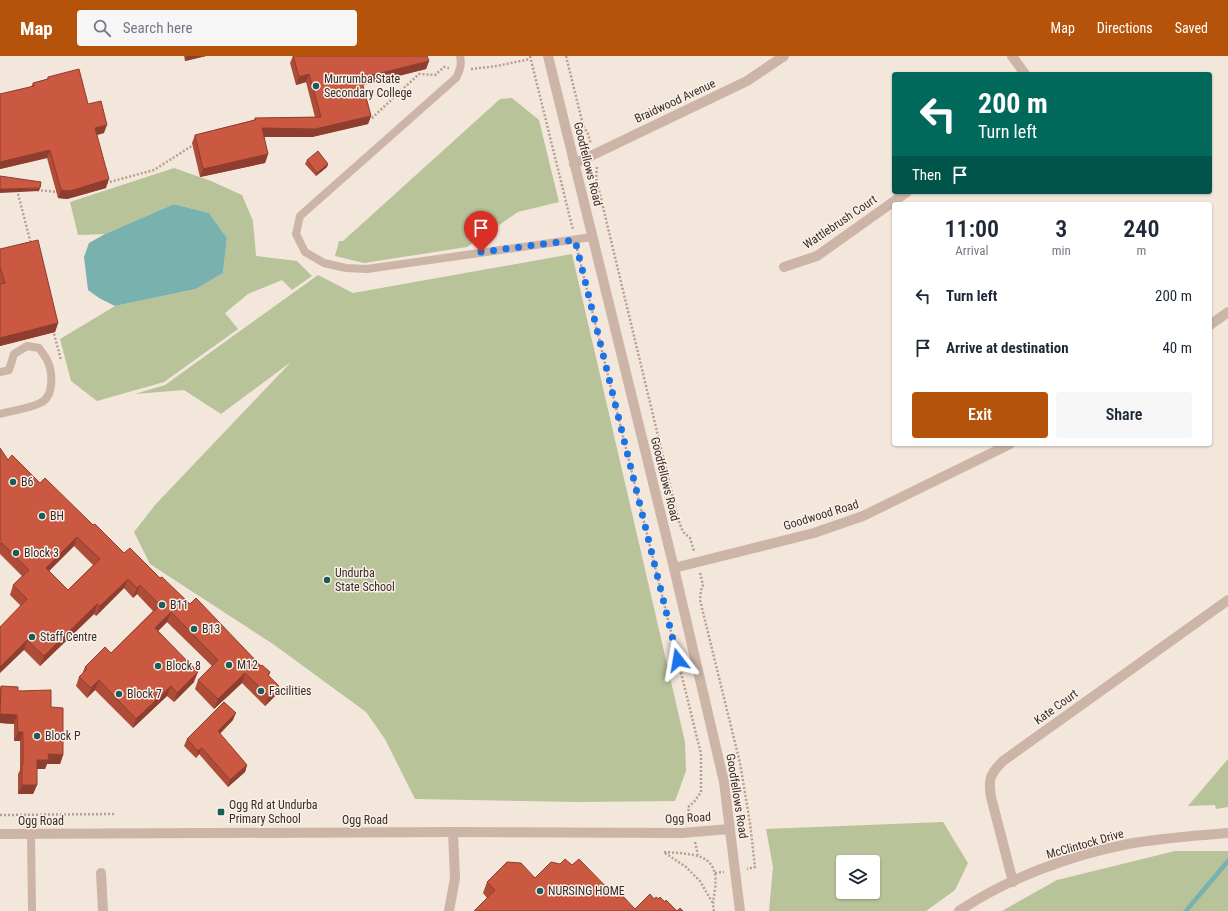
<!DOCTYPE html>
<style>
:root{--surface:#fff;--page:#f6f6f7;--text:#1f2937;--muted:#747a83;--accent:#b45309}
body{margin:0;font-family:"Roboto Condensed",sans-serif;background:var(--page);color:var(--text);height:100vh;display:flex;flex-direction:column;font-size:15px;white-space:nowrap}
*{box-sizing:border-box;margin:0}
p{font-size:13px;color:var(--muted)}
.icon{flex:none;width:22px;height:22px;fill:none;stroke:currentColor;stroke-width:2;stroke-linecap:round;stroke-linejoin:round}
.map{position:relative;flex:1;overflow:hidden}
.panel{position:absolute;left:892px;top:146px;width:320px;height:244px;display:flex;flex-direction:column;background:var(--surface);border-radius:4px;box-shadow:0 1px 3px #0004}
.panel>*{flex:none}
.guide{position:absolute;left:892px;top:16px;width:320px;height:122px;border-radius:4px;box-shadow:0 1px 3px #0004;background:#00695c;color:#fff;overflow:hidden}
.buttons{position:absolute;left:836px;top:799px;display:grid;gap:8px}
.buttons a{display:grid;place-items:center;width:44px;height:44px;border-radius:4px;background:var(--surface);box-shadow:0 1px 3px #0004;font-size:20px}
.pin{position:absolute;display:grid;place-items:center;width:34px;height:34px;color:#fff;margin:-41px -17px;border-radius:50% 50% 50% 0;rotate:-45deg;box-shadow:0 0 4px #0007}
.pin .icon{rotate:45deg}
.me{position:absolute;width:44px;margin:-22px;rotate:346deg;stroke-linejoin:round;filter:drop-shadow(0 0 3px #0008)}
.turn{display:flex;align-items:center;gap:14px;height:84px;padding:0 20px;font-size:18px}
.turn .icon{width:52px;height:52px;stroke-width:2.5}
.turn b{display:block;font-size:28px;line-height:34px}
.then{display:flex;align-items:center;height:38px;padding:0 20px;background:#0003;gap:8px;font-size:15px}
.eta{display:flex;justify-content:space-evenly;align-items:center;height:68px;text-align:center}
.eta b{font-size:24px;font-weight:600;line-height:28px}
.primary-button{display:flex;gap:8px;margin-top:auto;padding:8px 20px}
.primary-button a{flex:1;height:46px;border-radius:4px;background:var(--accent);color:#fff;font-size:16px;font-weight:600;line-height:46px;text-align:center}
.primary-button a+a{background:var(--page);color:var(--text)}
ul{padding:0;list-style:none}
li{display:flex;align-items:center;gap:12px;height:52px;padding:0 20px}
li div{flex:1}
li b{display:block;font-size:15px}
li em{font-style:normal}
header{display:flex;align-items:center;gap:24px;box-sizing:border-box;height:56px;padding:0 20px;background:var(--accent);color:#fff}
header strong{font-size:19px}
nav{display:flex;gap:22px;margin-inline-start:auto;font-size:14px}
.search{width:280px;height:36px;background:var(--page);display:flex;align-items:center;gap:10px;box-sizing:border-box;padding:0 14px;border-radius:4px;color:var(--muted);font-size:15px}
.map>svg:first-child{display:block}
</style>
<header>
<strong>Map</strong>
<div class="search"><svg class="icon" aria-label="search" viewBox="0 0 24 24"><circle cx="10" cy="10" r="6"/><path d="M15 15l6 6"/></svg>Search here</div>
<nav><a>Map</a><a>Directions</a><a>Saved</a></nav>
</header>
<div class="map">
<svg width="1228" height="855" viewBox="0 0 1228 855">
<rect width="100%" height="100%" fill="#f3e6db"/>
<path fill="#b8c39a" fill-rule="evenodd" d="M512 42 539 64 559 146 518 156 467 191 364 207 335 200 339 185H343L500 43Z
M174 112 211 125 242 139 253 165 256 200 297 205 312 220 292 234 282 224 248 238 225 257 238 273 164 326 97 345 71 325 60 283 115 250 196 233 223 217 227 182 209 157 174 148 105 178 78 179 70 146Z
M572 198 685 686 686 715 675 745 579 746 415 743 385 683 366 656 273 588 150 508 134 476 155 449 291 306 221 358 184 334 135 338 165 329 318 219 353 237Z
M1228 703V751L1216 753 1215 749 1188 750Z
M943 766 968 807 955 834 926 855H769L773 811 766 773ZM843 806H873V836H843Z
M1175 795H1228V855H1002L1057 824Z"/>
<path fill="#79b1af" d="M174 148 209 157 227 182 223 217 196 233 115 250 99 242 88 234 84 201 89 187 105 178Z"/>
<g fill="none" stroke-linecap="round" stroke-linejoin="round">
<path stroke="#79b1af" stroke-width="4.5" d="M1186 855 1228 805"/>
<path stroke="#b89e91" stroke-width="2.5" stroke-dasharray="2 2" stroke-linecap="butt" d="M530 0 573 174
M566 0 583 69 588 78 591 88
M471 13 497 10 530 3
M368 63 372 62 419 18 435 19 444 11 449 12
M597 111 596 122 678 463 683 476 690 482 694 495
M106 127 154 114 190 91 196 90
M17 134 31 188
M37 134 58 136
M577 193 701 698V736L694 746 688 751 691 766
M53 274 61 304
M700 517 703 529 701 534 700 544 740 707 750 767 755 811 747 813
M0 759 115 758
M695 786 698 799
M664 796C691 798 720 796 715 833 714 843 712 845 714 855
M665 797 686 811 700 825 712 846
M715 817 724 816"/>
<path stroke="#ccb5a6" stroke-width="8" d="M460 0C462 9 460 14 456 22L300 160 296 178 305 196 324 207 346 212 367 213 592 181
M0 316 9 314 14 298 27 290 39 292C41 295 44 299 46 302 53 314 55 341 40 347 28 353 13 354 0 358
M31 778 32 855"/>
<path stroke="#ccb5a6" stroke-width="10" d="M1012 0 1025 18
M574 108 747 25 784 0
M784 211 817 200 907 136
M1210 269 1228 256
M674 512 814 477 863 460 1010 388
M101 817 103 855
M1013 826 991 741C988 723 990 718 1003 705L1228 544
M449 855 455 822 453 776"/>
<path stroke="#ccb5a6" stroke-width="10" d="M548 0 674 512 724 726 740 855
M0 778 453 776 682 777 729 773
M959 855C1008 822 1071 799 1128 788 1161 782 1195 780 1228 777"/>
</g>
<path fill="#af4c38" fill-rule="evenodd" d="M184 0H206L185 5Z
M293 0H427L429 5 426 13 363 29 371 60 368 68 312 81H264L268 98 265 107 200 121 192 87 195 79 254 64 255 62 315 61 306 26 296 29 290 7Z
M48 21 88 48 104 77 97 79 106 132 67 143 58 142 47 102 0 113V38L31 31 33 27 47 23Z
M307 104 328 108 327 111 316 120 305 108Z
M0 193 58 267 55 276 0 290Z
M0 392 8 404 40 427 93 469 124 497 160 522 261 610 270 616 269 620 279 630 276 639 265 650 242 627 214 653 195 633 198 624 212 610 167 566 158 575 194 626 174 646 167 640 133 672 95 634 87 642 76 630 79 621 82 618 85 611 111 597 153 555 137 538 133 542 124 532 96 560 94 558 40 610 24 594 20 549 10 539 13 529 22 520 0 498ZM74 490 93 509 68 534 49 515Z
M1 630 18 635 51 651 63 699 60 708H47L45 713H37V729L33 738H18V718L20 714V685H14V668L0 667V632Z
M233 664 220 678 247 709 245 716 228 731 199 698 196 702 184 690 187 683Z
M572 809 617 842 635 853 654 843H659L665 846 677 855H474L487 842 483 837 487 826 535 822Z"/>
<path fill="#8e3e2e" d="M187 0H206L185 5Z
M429 5 426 13 358 30 361 22Z
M309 18 306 26 296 29 299 21Z
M371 60 368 68 312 81H259L262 72Z
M107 69 104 77 92 80 95 72Z
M50 94 47 102 0 113V106Z
M268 98 265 107 200 121 203 113Z
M328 108 327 111 316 120 317 117Z
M109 123 106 132 67 143 58 142 61 134Z
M40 132 39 135 0 137V133Z
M58 267 55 276 0 290V282Z
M77 481 74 490 42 522 46 512Z
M128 523 124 532 96 560 100 550Z
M140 529 137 538 133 542 137 532Z
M97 548 94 558 40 610 44 600Z
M171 556 167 566 151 582 155 572Z
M27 584 24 594 0 617V611Z
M198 616 194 626 174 646 177 637Z
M245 617 242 627 214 653 218 643Z
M99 624 95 634 87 642 91 632Z
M171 630 167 640 133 672 136 663Z
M279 630 276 639 265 650 269 640Z
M236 657 233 664 215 682 218 675Z
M0 658 17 659 14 668 0 667Z
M18 676H23L20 685H14Z
M202 692 199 698 196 702 198 695Z
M48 698 63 699 60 708H47L45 713H33L37 704Z
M247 709 245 716 228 731 230 724Z
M22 729H37L33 738H18Z"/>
<path fill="#cb5841" stroke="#8e3e2e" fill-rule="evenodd" d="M293 0H427L429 5 361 22 371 60 315 73 262 72 268 98 203 113 195 79 255 64V62L321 61 309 18 299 21Z
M79 13 88 48 101 45 107 69 95 72 109 123 70 135 61 134 50 94 0 106V38L34 30 33 27 48 23V21Z
M318 95 328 108 317 117 307 104Z
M0 120 41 126 40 132 0 133Z
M38 184 58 267 0 282V228L5 227 0 211V193Z
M0 392 8 404 12 399 40 427 45 422 93 469 95 468 124 497 130 492 160 522 162 521 190 548 196 542 261 610 262 609 270 616 268 619 279 630 269 640 245 617 218 643 198 624 218 604 171 556 155 572 198 616 177 637 171 630 136 663 99 624 91 632 79 621 87 613 85 611 105 591 111 597 160 549 140 529 137 532 128 523 100 550 97 548 44 600 27 584 0 611V571L27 543 13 529 29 514 2 487 0 489ZM77 481 100 503 68 534 46 512Z
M1 630 18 631V635L51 634V651L63 652V699L48 698 49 704H37V729H22V709H23V676H18L17 659 0 658Z
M224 646 236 657 218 675 247 709 230 724 202 692 198 695 187 683Z
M565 803 572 809 579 803 617 842 621 838 635 853 650 838 654 843 656 841 659 843 660 841 665 846 666 844 677 855 680 852 683 855H474L495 834 487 826 507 806 521 807 535 822 551 806 560 808Z"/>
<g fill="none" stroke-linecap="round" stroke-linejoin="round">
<path stroke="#1a73e8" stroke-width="7" stroke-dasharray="0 12.6" d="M481 196 575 184 678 604"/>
</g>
<g fill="#1b5b5a" stroke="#faf0e8" stroke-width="1.5">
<circle cx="316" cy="30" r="4"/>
<circle cx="13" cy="426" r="4"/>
<circle cx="42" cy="460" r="4"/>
<circle cx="16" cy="497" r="4"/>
<circle cx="327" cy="524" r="4"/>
<circle cx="162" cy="549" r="4"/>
<circle cx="194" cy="573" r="4"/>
<circle cx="32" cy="581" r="4"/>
<circle cx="229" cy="609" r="4"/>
<circle cx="158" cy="610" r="4"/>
<circle cx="261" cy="635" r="4"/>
<circle cx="119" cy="638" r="4"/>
<circle cx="37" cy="680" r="4"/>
<rect x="217" y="752" width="8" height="8" rx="2"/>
<circle cx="540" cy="835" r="4"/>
</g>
<g text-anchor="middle" stroke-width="3" stroke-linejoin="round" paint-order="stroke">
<g font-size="12" fill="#382b28" stroke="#faf0e8" text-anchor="start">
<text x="324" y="27">Murrumba State<tspan x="324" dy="14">Secondary College</tspan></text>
<text x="21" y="430">B6</text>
<text x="50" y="464">BH</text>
<text x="24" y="501">Block 3</text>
<text x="335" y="521">Undurba<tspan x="335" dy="14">State School</tspan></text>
<text x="170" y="553">B11</text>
<text x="202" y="577">B13</text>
<text x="40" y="585">Staff Centre</text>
<text x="237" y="613">M12</text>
<text x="166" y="614">Block 8</text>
<text x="269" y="639">Facilities</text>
<text x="127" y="642">Block 7</text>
<text x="45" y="684">Block P</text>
<text x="229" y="753">Ogg Rd at Undurba<tspan x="229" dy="14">Primary School</tspan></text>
<text x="548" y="839">NURSING HOME</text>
</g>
<g font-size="12" fill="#382b28" stroke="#faf0e8">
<text transform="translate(675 45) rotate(-25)" y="4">Braidwood Avenue</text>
<text transform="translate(588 108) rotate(76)" y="4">Goodfellows Road</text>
<text transform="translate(840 166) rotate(-34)" y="4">Wattlebrush Court</text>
<text transform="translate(665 423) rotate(76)" y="4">Goodfellows Road</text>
<text transform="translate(821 459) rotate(-17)" y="4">Goodwood Road</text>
<text transform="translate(1056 651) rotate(-36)" y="4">Kate Court</text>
<text transform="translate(737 740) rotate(81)" y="4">Goodfellows Road</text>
<text transform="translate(688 762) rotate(-3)" y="4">Ogg Road</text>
<text x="365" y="768">Ogg Road</text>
<text x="41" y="769">Ogg Road</text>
<text transform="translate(1085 788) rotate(-16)" y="4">McClintock Drive</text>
</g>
</g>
</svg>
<div class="buttons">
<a><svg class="icon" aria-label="layers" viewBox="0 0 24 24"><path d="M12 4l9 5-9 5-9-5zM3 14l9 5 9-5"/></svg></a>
</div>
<div class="pin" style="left:481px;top:196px;background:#d93025"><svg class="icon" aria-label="arrive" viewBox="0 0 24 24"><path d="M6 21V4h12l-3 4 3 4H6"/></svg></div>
<svg class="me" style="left:678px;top:604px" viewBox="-20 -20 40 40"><path d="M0-17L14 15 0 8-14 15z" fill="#1a73e8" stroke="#fff" stroke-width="4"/></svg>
<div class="guide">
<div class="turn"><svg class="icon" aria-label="left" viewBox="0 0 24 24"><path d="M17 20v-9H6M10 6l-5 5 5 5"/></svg><div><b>200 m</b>Turn left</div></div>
<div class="then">Then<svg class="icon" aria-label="arrive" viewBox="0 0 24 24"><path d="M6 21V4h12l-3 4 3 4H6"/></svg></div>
</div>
<section class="panel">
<div class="eta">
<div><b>11:00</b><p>Arrival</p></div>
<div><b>3</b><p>min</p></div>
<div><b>240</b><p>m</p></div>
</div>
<ul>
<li><svg class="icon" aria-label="left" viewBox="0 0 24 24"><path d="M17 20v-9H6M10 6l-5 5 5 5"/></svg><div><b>Turn left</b></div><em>200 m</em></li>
<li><svg class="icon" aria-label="arrive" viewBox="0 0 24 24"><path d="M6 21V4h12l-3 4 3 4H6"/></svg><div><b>Arrive at destination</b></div><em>40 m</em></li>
</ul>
<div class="primary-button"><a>Exit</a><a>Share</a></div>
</section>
</div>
